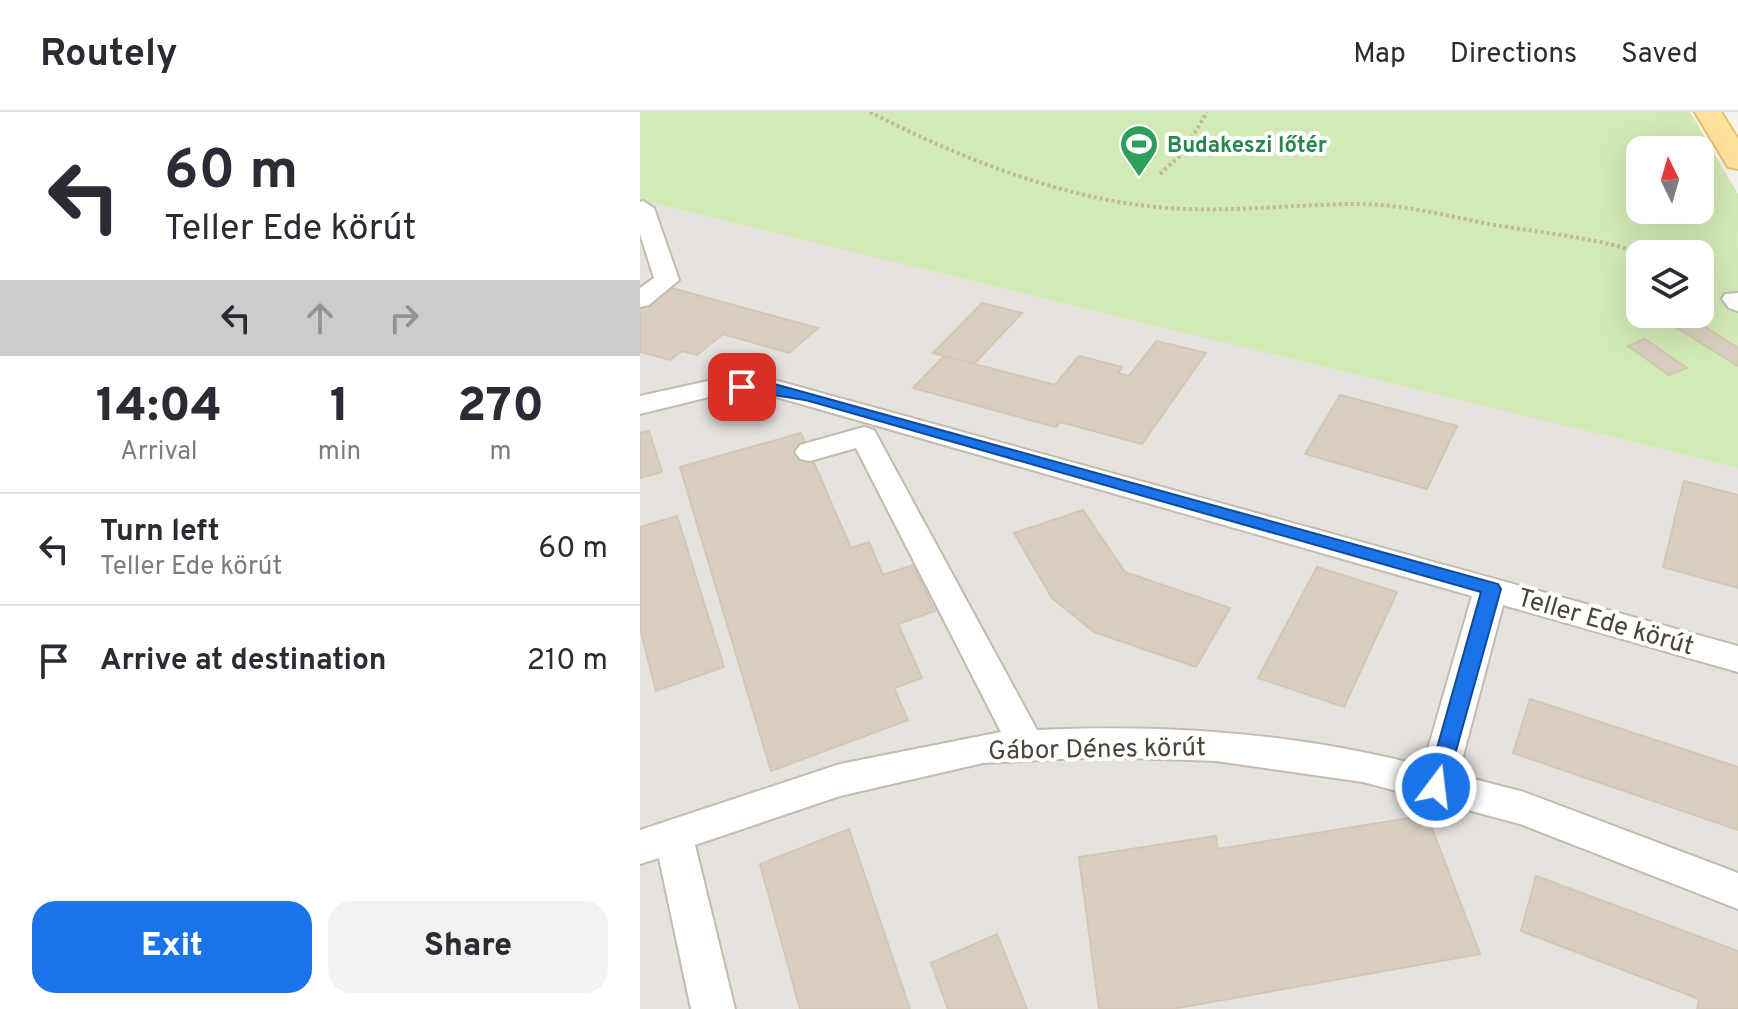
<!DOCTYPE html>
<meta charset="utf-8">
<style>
:root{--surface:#fff;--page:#f2f2f3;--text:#2b2b33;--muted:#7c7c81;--line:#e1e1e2;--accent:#1a73e8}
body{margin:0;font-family:Overpass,sans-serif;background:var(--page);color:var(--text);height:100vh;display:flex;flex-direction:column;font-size:30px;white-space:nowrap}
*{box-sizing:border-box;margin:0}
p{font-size:26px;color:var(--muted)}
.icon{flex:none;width:44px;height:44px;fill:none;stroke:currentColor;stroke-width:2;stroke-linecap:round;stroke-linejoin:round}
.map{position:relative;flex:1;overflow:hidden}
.sheet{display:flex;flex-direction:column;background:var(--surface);width:640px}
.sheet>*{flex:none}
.top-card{background:#fff;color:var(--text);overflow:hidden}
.needle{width:52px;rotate:355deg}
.fabs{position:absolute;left:986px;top:24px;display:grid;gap:16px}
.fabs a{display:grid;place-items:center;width:88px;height:88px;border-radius:16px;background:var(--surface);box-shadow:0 8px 32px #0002;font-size:40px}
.pin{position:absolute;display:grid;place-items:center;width:68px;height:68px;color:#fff;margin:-34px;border-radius:16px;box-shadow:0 4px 12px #0006}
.me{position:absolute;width:88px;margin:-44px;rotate:15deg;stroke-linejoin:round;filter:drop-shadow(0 0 6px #0008)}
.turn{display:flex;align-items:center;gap:28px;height:168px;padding:0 32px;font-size:36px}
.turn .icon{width:104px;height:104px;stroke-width:2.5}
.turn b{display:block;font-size:56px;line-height:68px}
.lanes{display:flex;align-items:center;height:76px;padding:0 32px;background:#0003;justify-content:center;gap:40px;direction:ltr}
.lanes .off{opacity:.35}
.eta{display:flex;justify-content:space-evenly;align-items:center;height:136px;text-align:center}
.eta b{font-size:48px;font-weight:800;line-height:56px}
.action{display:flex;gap:16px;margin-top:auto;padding:16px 32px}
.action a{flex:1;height:92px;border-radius:24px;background:var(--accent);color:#fff;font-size:32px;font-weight:800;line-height:92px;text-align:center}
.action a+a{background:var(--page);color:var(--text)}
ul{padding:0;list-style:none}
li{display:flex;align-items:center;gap:24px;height:112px;padding:0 32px;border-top:2px solid var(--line)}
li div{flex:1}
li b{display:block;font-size:30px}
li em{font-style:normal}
header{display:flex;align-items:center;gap:48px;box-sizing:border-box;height:112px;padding:0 40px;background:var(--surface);border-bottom:2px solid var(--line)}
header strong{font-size:38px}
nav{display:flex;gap:44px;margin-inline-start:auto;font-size:28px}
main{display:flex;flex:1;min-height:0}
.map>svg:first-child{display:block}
</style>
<header>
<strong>Routely</strong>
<nav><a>Map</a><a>Directions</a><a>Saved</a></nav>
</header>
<main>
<section class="sheet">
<div class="top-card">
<div class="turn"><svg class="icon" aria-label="left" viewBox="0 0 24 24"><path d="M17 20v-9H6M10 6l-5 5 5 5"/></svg><div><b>60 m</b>Teller Ede körút</div></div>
<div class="lanes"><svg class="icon" aria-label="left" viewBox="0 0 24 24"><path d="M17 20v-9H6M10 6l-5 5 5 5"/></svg><svg class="icon off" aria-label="ahead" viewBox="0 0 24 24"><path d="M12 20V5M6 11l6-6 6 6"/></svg><svg class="icon off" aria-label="right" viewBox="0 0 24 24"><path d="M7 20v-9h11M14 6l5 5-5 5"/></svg></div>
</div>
<div class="eta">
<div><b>14:04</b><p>Arrival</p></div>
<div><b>1</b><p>min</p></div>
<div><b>270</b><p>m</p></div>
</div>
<ul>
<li><svg class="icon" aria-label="left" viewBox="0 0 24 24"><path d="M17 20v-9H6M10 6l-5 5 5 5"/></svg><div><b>Turn left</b><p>Teller Ede körút</p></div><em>60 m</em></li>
<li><svg class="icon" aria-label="arrive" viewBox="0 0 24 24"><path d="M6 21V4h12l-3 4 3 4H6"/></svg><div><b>Arrive at destination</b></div><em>210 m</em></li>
</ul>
<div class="action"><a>Exit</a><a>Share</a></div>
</section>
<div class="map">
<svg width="1098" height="897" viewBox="0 0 1098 897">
<rect width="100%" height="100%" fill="#f6f3ec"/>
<path fill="#e6e2dd" d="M0 88 1098 356V897H0Z"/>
<path fill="#d2eab5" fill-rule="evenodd" d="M0 0H1050L1098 82V356L0 88ZM1000 38H1060V98H1000ZM1000 142H1060V202H1000Z"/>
<path fill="#d8cfc1" stroke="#d3c7b4" stroke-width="2" d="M28 175 178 216 149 241 83 222 57 243 42 239 30 248 0 240V196Z
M342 191 382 201 334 252 293 241Z
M1032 202H1045L1098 236V254L1021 206Z
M1005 227 1047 256 1029 263 988 234Z
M516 229 566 241 502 332 420 310 416 315 273 276 304 244 415 273 439 244 482 255 478 261 489 264Z
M700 283 817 314 787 377 665 342Z
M9 319 22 360 0 366V321Z
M161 321 211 436 229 430 243 463 273 453 295 499 258 512 282 566 254 576 268 608 131 659 40 355Z
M1044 369 1098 383V476L1023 455Z
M443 398 485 460 590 496 556 555 454 520 412 486 374 421Z
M37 404 84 555 16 579 0 516V415Z
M677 455 757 480 704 595 618 566Z
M890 587 1098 655V718L873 641Z
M787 703 840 842 532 897H459L439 745 576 724 578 737Z
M209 717 270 897H160L120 752Z
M896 764 1098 839V897H1057L1059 887 881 819Z
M357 822 387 897H308L291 851Z"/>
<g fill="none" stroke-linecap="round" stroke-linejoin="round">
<defs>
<path id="minor" d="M3 89 14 96 39 168 9 193 0 195V176L14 166 0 122V90Z
M1098 181V199L1089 196 1082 187 1085 182Z
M127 266 1098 534V560L863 493 818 663 884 680 1098 761V797L880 712 723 670 576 649 463 645 343 651 200 684 55 733 95 897H51L19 746 0 752V718L200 652 361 620 216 336 170 349 160 347 155 340 160 333 224 315 234 318 397 618C527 612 657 621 783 654L832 484 126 282 77 283 0 302V284L77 267Z"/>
<path id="major" d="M1055 0H1081L1098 27V57L1088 55Z"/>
</defs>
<use href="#minor" stroke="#c2bbae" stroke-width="4"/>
<use href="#major" stroke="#e6c16a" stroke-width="4"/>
<path stroke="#c4b79f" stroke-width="4" stroke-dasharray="3 3" stroke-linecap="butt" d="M230 0C311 42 408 81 499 93 570 103 640 93 711 92 758 91 803 103 849 112 902 121 954 125 1004 142
M520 62 543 41 567 0
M1060 170 1073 177"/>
<use href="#minor" fill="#fff" fill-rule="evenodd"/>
<use href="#major" fill="#ffe39c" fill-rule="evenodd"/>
</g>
<path fill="#1a73e8" stroke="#114b97" stroke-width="2" d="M127 270 858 472 861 477 804 682H789L786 675 841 480 169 289C156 286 99 279 94 275L102 270Z"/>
<defs>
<symbol id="stadium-pin" viewBox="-11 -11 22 30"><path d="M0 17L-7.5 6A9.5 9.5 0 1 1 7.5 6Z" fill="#2e9e5b" stroke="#fff"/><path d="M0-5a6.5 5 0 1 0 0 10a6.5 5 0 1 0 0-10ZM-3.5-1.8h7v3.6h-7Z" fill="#fff"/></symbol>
</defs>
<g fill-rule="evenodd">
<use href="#stadium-pin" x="477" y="10" width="44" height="60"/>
</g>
<g text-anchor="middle" stroke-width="8" stroke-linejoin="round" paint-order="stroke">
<g font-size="22" font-weight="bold" fill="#27864d" stroke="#fff" text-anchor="start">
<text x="527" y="40">Budakeszi lőtér</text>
</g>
<g font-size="26" fill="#4b4439" stroke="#fff">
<text transform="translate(966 509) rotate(16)" y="9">Teller Ede körút</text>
<text transform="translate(457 636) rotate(-1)" y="9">Gábor Dénes körút</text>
</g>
</g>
</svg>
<div class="fabs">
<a><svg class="needle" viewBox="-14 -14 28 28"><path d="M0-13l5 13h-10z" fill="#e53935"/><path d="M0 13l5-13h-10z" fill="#7c7c81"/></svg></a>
<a><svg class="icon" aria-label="layers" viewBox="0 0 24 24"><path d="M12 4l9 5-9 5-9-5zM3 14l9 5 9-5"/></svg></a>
</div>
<div class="pin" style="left:102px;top:275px;background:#d93025"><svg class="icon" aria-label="arrive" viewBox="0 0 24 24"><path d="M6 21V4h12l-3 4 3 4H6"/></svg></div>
<svg class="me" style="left:796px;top:675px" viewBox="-20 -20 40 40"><circle r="17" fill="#1a73e8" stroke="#fff" stroke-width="3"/><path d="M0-11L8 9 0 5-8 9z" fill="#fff"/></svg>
</div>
</main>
